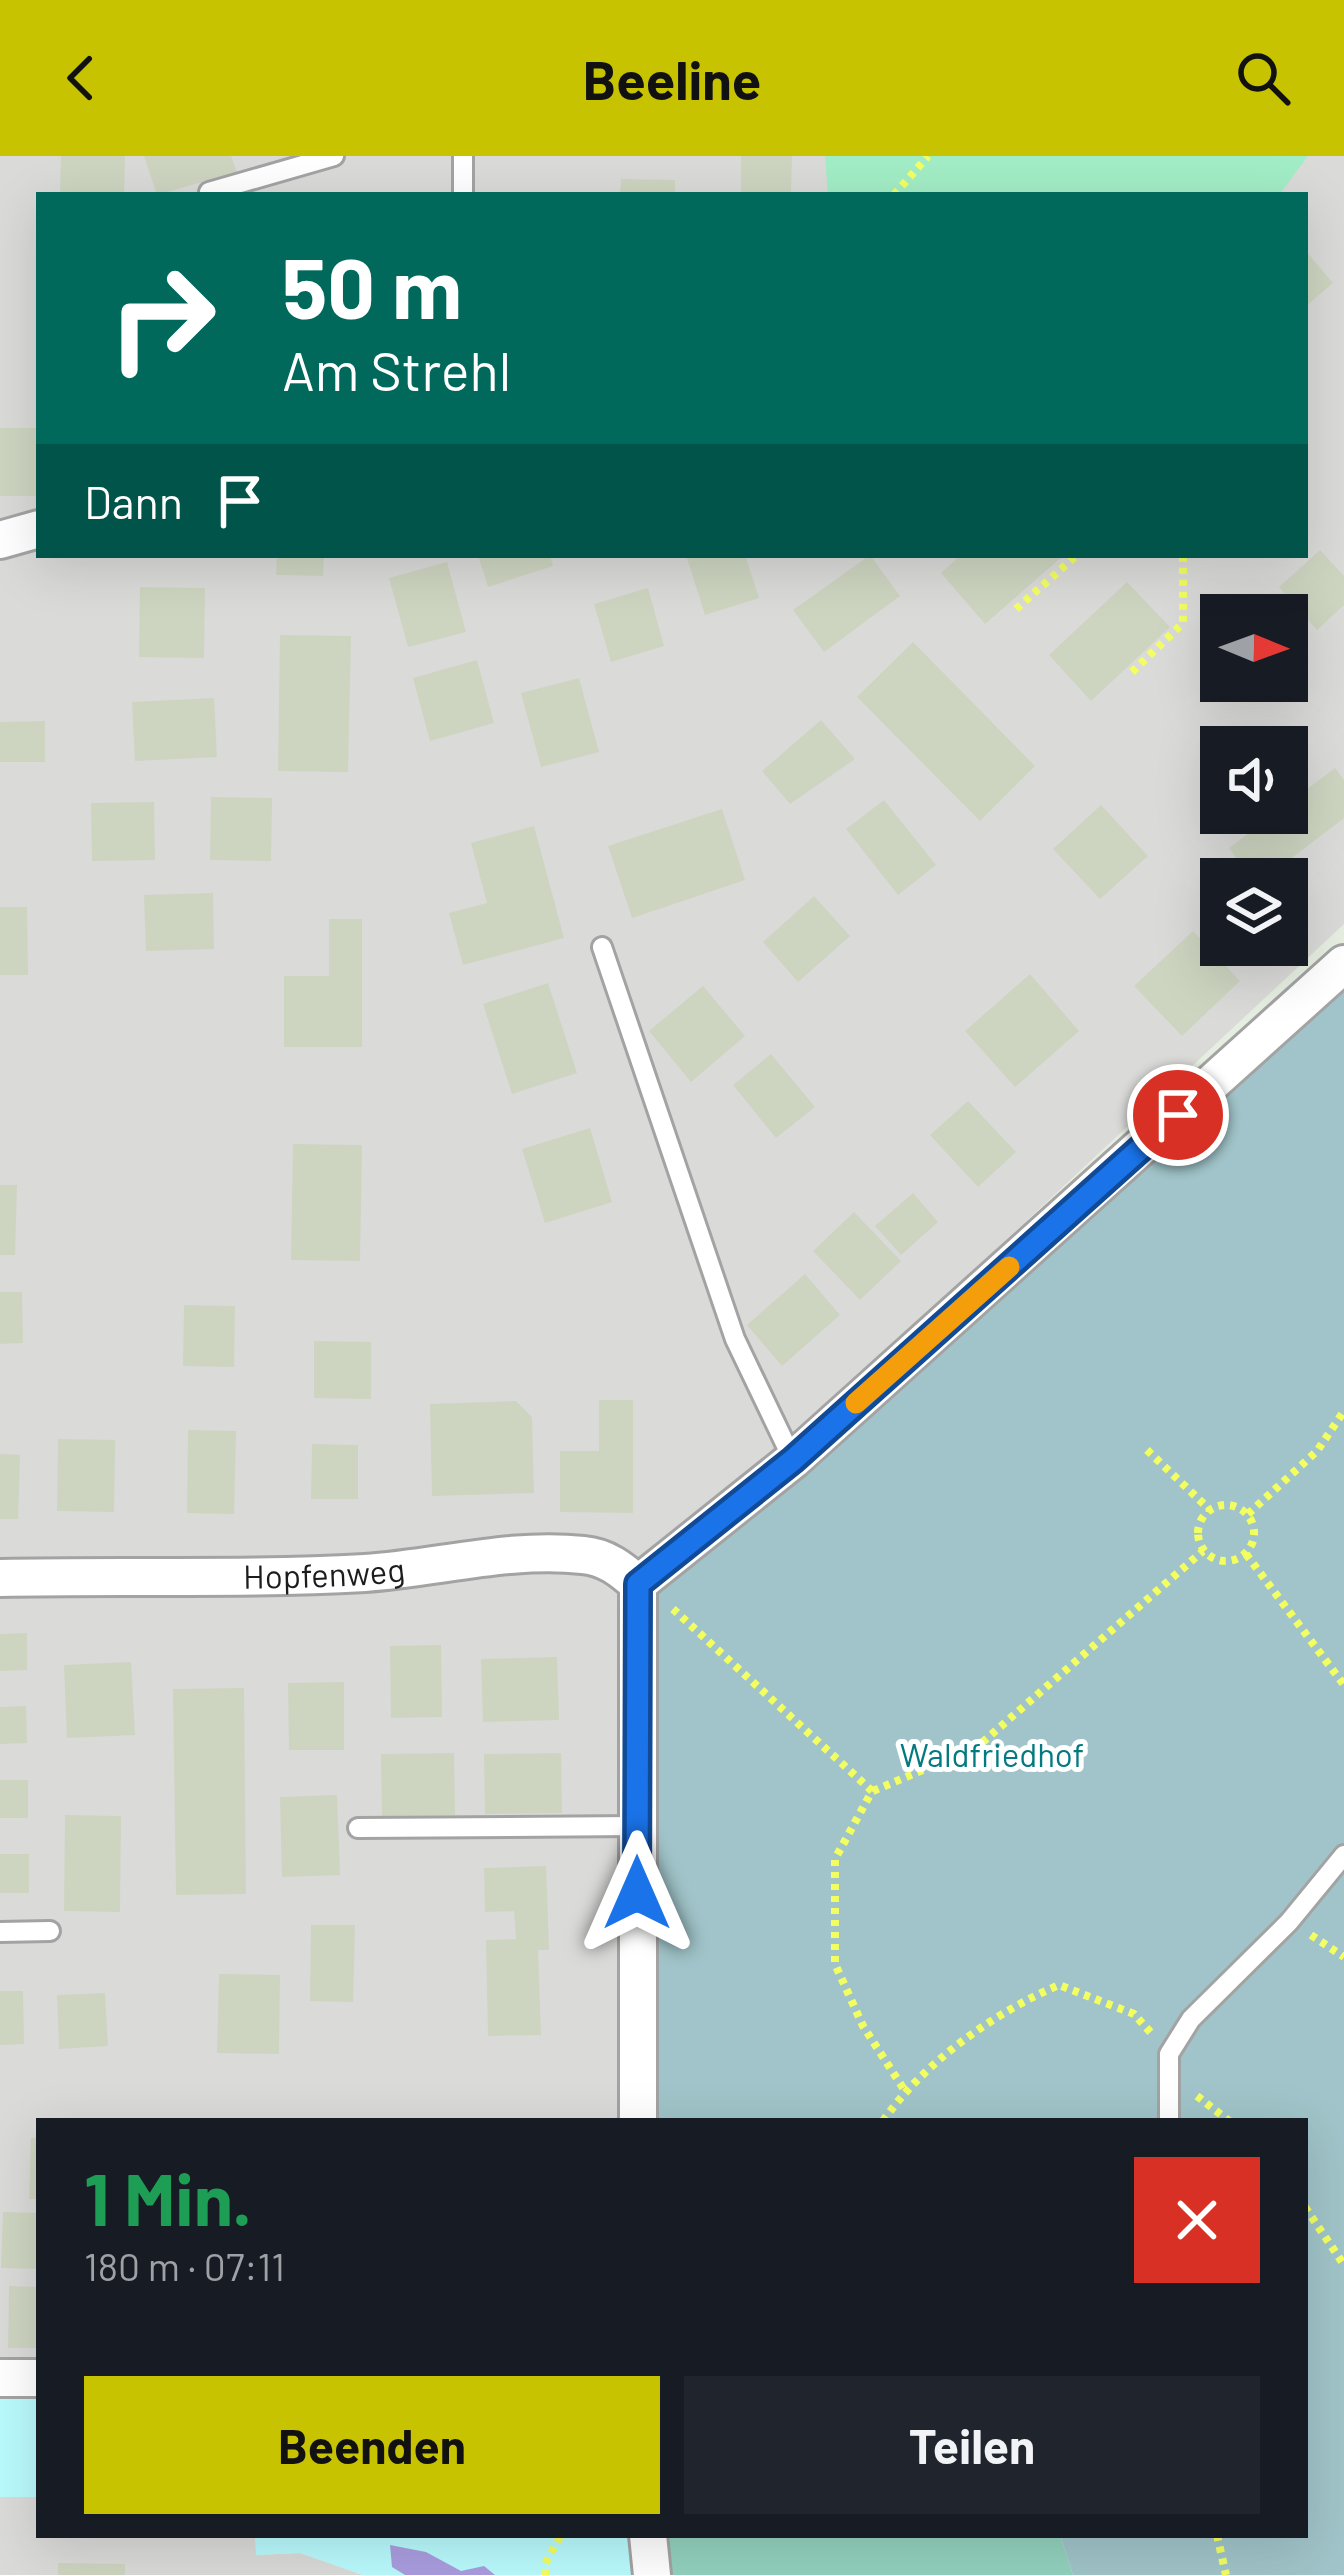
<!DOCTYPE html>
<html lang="de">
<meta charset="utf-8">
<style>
:root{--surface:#171b24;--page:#20242c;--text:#f1f3f6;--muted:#9ea1a6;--accent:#c8c300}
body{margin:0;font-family:Barlow,sans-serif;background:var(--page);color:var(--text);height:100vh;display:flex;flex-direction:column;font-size:45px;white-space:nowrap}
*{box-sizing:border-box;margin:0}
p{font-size:39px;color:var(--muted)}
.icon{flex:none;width:66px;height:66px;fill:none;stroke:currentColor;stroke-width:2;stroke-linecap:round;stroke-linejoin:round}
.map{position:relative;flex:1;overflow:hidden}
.side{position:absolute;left:36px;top:1962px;width:1272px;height:420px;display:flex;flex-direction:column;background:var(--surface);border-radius:0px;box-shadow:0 12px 48px #0002}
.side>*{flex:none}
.top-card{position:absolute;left:36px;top:36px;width:1272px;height:366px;border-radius:0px;box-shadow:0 12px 48px #0002;background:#00695c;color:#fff;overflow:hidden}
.needle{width:78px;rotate:91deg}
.buttons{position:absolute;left:1200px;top:438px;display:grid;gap:24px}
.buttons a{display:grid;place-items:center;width:108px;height:108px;border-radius:0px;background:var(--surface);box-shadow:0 12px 48px #0002;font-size:60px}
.pin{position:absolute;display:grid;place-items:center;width:102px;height:102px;color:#fff;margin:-51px;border:6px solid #fff;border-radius:50%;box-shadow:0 3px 12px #0007}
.me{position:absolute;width:132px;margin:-66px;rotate:0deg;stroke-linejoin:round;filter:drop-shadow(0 0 9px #0008)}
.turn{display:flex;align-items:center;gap:42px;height:252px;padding:0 48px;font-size:54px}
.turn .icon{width:156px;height:156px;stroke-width:2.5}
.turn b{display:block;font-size:84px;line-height:102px}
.then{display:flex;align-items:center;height:114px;padding:0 48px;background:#0003;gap:24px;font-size:45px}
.round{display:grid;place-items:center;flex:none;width:126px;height:126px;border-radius:0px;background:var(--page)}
.head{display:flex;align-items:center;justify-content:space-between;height:204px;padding:0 48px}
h1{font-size:72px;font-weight:700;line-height:90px;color:#1e9e55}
.primary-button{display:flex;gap:24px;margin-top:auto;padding:24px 48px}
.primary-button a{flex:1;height:138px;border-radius:0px;background:var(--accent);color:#111;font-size:48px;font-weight:700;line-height:138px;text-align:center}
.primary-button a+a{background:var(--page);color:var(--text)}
header{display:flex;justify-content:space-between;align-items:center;height:156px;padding:0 48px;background:var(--accent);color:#111;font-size:54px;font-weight:700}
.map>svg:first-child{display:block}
</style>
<header><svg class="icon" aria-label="back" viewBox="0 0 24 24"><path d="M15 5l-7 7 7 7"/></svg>Beeline<svg class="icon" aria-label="search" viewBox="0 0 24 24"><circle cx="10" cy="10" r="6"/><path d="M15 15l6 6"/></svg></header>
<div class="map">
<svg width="1344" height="2419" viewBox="0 0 1344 2419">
<rect width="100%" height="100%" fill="#e6eee1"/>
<path fill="#dadad9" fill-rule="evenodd" d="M0 0H1344V768L638 1428 637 1965H39V2222H0ZM39 39H1305V399H39ZM1221 459H1287V525H1221ZM1221 591H1287V657H1221ZM1221 723H1287V789H1221Z
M0 2341H39V2379H255L257 2399 300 2397 363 2419H0Z"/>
<path fill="#a2edc6" d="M825 0H1308L1279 39H828Z"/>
<path fill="#92d1bd" d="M652 2379H1060L1073 2419H658Z"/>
<path fill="#a0c4c9" d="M1344 808V2419H1073L1060 2379H1305V1965H638V1428Z"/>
<path fill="#b9fafd" d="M0 2222H39V2341H0Z
M255 2379H651L656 2419H363L300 2397 256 2399Z"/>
<path fill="#aa9de0" d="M390 2389 426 2396 461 2415 484 2410 495 2419H405L392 2411Z"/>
<path fill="#cdd5c1" d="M61 0H125L124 39H60Z
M144 0H231L237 16 157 39Z
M741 0H792L791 39H741Z
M621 23 675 24V39H620Z
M1305 94 1333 127 1305 151Z
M0 272H36V340H0Z
M1320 394 1344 420V449L1317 474 1279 431Z
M277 399H324L323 420 276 419Z
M478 399H550L553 410 488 431Z
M686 399H745L759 442 705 459Z
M870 399 900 440 824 496 793 454Z
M961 399H1064L985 468 941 417Z
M447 406 466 476 408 491 389 422Z
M1127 426 1170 471 1091 545 1049 499Z
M140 431 205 432 204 502 139 501Z
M648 432 664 490 611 506 594 448Z
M280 479 351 480 348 616 278 615Z
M913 486 1035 610 980 665 857 541Z
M477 504 494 567 430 585 413 522Z
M579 522 599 596 541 611 521 537Z
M214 542 217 601 135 605 132 546Z
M821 564 855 603 790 648 762 615Z
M45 565V606H0V566Z
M1335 612 1344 624V662L1264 723H1252L1229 692 1275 657H1287V648Z
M211 641 272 642 271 705 210 704Z
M884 644 936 709 898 739 846 673Z
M154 646 155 704 92 705 91 647Z
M1101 649 1148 700 1100 743 1053 693Z
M722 653 745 724 632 762 608 690Z
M534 670 564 782 463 809 449 757 487 747 471 687Z
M213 737 214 793 146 795 144 739Z
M814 740 850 780 798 826 763 786Z
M0 751H27L28 819H0Z
M329 763H362V891H284V820H329Z
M1193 775 1240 825 1182 880 1134 830Z
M1030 818 1079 875 1015 931 965 875Z
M548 827 577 917 512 938 483 848Z
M703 830 745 880 691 926 649 875Z
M771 898 815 951 776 982 733 929Z
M968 945 1016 996 978 1031 930 979Z
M590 972 612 1046 545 1067 522 993Z
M293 988 362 989 360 1105 291 1104Z
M0 1029H17L15 1099H0Z
M913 1037 938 1066 901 1099 875 1070Z
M854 1056 901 1105 860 1144 813 1095Z
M805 1118 840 1159 782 1210 747 1169Z
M0 1136H22L23 1187 0 1188Z
M184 1149 235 1150 234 1211 183 1210Z
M314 1185 371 1186V1243L314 1242Z
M599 1244H633V1357L560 1356V1295H599Z
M516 1245 532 1261 534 1337 432 1340 430 1248Z
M188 1274 236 1275 234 1358 187 1357Z
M58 1283 115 1284 114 1356 57 1355Z
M312 1288 358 1289V1343H311Z
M0 1298 20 1299 18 1363H0Z
M27 1477V1514L0 1515V1478Z
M441 1489 442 1561 391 1562 390 1490Z
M557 1501 559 1564 483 1566 481 1503Z
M131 1506 135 1579 67 1582 64 1509Z
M344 1526V1594H289L288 1527Z
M244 1532 246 1738 176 1739 173 1533Z
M26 1550 27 1587 0 1588V1551Z
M454 1597 455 1659 382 1660 381 1598Z
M561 1597 562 1657 485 1658 484 1598Z
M0 1624H28V1662H0Z
M337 1639 340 1719 282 1721 280 1641Z
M65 1659 121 1660 120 1756 64 1755Z
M0 1698H29V1737H0Z
M546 1710 549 1794H538L541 1879 488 1880 486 1784 516 1783 514 1755 485 1756 484 1712Z
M311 1769H355L353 1846 310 1845Z
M219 1818 280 1819 279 1898 217 1897Z
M0 1835H23L24 1888 0 1889Z
M105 1837 108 1890 59 1893 57 1839Z
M31 1982H39V2043H29Z
M3 2056 39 2057V2113L1 2112Z
M9 2130 39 2131V2192H8Z
M58 2407 125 2408V2419H58Z"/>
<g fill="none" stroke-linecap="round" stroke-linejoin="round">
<defs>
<path id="service" d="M209 36 334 0
M463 39V0
M602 791 735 1183 793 1304
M358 1672 637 1670
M0 1776 50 1775
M1169 1965V1898L1191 1863 1289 1766 1344 1699"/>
<g id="minor">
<path d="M0 384 39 373"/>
<path id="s1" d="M0 1422C122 1419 244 1424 365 1417 439 1412 509 1391 583 1399 606 1401 621 1413 638 1428"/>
<path d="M638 1428 793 1304 1344 808"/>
<path d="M638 1965V1428"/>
<path d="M0 2222H39"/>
<path d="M648 2379 652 2419"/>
</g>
</defs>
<use href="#service" stroke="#a3a3a3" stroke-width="24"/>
<use href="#minor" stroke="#a3a3a3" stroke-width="42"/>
<path stroke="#f3ff61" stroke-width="8" stroke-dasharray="6 6" stroke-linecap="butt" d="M894 39 928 0
M1016 453 1077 399
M1132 516 1183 467V399
M1147 1294 1209 1353
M1198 1377a28 28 0 1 1 56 0a28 28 0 1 1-56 0Z
M1248 1358 1317 1295 1344 1255
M1246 1398 1344 1529
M673 1453 872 1635 835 1703V1808L863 1870 905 1935
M873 1635 977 1591 1203 1395
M1311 1779 1344 1801
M1197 1940 1229 1965
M883 1965C923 1907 995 1856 1059 1829L1134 1858 1152 1878
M1305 2051 1344 2109
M1217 2379 1226 2419
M545 2419V2408L561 2379"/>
<use href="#service" stroke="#fff" stroke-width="18"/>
<use href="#minor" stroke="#fff" stroke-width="36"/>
</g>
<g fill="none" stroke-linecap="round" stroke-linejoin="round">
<defs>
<path id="route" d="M637 1737 638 1428 793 1304 1178 959"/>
</defs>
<use href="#route" stroke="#114b97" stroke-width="30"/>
<use href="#route" stroke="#1a73e8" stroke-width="21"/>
<path stroke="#f59e0b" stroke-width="21" d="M856 1247 1009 1111"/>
</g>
<g text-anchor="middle" stroke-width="10" stroke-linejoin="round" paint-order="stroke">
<g font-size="33" fill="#1c1c1c" stroke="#fff">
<text dy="12" stroke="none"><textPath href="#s1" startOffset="324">Hopfenweg</textPath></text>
</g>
<g font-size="33" fill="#037a81" stroke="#fff">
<text x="992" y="1611">Waldfriedhof</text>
</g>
</g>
</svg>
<div class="buttons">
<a><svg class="needle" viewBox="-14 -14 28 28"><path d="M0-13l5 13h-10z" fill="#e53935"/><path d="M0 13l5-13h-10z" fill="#9ea1a6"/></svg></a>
<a><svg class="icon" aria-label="sound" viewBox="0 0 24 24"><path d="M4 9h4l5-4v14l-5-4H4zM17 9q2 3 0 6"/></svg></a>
<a><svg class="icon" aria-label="layers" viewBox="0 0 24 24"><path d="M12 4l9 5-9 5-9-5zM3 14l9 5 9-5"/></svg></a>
</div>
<div class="pin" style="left:1178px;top:959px;background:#d93025"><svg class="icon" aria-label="arrive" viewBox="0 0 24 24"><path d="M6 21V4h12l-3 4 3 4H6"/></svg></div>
<svg class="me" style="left:637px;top:1737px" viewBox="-20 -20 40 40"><path d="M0-17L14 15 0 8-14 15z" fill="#1a73e8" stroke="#fff" stroke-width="4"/></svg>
<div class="top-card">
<div class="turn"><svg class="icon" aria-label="right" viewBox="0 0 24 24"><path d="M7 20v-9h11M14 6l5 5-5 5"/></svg><div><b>50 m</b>Am Strehl</div></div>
<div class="then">Dann<svg class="icon" aria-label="arrive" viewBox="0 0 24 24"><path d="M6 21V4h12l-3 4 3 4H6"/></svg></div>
</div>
<section class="side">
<div class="head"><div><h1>1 Min.</h1><p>180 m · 07:11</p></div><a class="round" style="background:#d93025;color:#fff"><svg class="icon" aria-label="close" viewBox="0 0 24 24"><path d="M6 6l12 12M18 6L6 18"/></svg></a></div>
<div class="primary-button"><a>Beenden</a><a>Teilen</a></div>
</section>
</div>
